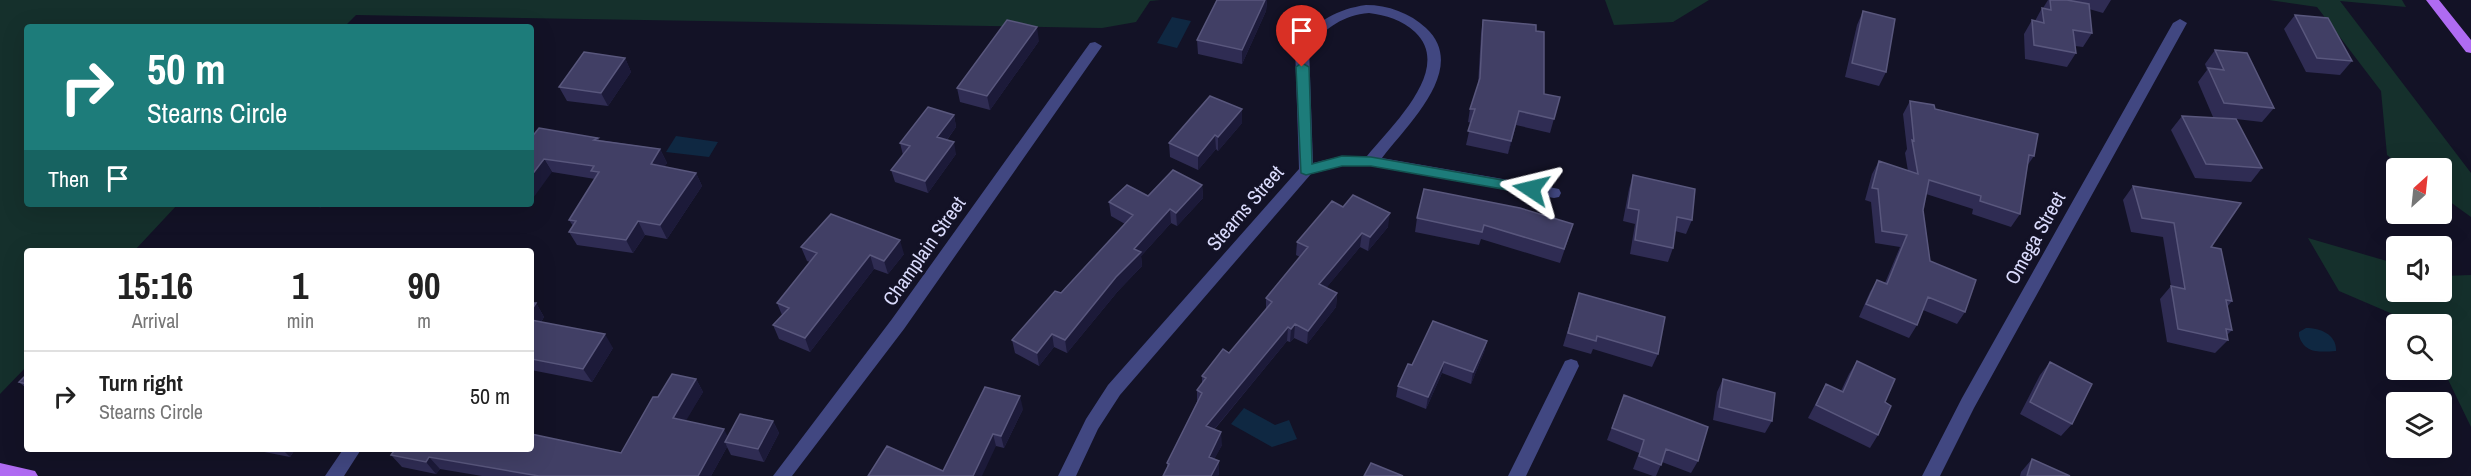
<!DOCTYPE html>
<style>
:root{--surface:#fff;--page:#f2f2f2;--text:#222;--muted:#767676;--line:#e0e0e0}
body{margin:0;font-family:"Archivo Narrow",sans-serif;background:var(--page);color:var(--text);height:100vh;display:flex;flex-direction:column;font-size:22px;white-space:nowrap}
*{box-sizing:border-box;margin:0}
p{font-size:20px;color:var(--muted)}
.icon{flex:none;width:33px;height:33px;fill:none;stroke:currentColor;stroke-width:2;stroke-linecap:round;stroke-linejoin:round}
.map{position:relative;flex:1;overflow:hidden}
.details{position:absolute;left:24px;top:248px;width:510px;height:204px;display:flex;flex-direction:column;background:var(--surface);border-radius:6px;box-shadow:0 6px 24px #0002}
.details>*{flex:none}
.hud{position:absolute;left:24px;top:24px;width:510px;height:183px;border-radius:6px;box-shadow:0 6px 24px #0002;background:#1d7c7a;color:#fff;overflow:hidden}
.needle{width:39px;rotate:27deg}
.buttons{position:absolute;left:2386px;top:158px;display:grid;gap:12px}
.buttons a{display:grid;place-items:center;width:66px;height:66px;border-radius:6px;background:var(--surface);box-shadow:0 6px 24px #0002;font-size:30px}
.pin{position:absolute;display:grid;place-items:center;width:51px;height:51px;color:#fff;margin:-62px -26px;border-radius:50% 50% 50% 0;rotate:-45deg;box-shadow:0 0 6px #0007}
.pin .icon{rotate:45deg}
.me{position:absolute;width:66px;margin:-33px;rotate:280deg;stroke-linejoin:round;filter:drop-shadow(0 0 4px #0008)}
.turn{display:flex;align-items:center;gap:21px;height:126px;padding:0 24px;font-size:27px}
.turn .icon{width:78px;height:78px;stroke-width:2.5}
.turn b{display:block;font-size:42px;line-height:51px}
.then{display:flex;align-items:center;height:57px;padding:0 24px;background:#0003;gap:12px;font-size:22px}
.eta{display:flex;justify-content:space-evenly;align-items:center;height:102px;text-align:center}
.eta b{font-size:36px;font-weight:700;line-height:42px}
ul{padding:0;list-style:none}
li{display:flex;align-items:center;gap:18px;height:90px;padding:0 24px;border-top:2px solid var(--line)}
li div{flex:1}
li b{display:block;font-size:22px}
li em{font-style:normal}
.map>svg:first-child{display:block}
</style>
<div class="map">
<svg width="2471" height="476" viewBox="0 0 2471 476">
<rect width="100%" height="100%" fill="#131226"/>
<path fill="#15302c" d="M0 0H1160L1150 1 1136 22 1102 28 356 15 344 27H27V204H178L135 250H27V366L0 394Z
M1605 0H1709L1673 22 1614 25Z
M2269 0H2402L2406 7 2340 1 2471 173V217L2442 196V168H2404L2387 155 2381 91 2317 7Z
M2308 238 2397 264V291H2442V276L2471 275V427L2442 367V324H2416L2339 291Z"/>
<path fill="#0f2842" d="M1172 17 1191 21 1177 48 1157 43Z
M676 136 718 142 709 157 666 152Z
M2306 328C2321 328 2337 335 2336 351 2320 352 2305 354 2299 336V332Z
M1244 408 1275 425 1289 420 1297 439 1272 447 1231 424Z"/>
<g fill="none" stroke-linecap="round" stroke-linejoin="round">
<path fill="#414781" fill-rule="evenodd" d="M1366 5C1388 5 1410 13 1426 28 1469 68 1408 124 1382 158L1554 188 1559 189 1561 193 1559 197 1554 198 1371 166H1342L1311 174 1120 395 1098 429 1076 476H1058L1086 419 1108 385 1299 169 1295 46 1297 43C1318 21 1337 9 1366 5ZM1369 13C1386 15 1402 20 1415 32 1454 69 1391 126 1367 156H1342L1313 163 1309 47C1326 28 1343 15 1369 13Z
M2180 19 2187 23 1974 408 1940 476H1922L1962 398 2173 23Z
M1095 42 1102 46 1100 49 904 329 792 476H773L892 319 1090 43Z
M1571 359 1577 361 1579 366 1526 476H1508L1565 361Z
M344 448H362L344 476H325Z"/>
<path fill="#af6bf2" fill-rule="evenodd" d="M2426 0H2439L2471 40V53L2466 52Z
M0 463 35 471 38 476H0Z"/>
</g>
<path fill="#2f2c53" d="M1217 0H1267L1266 11 1242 64 1198 54 1197 40Z
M2048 0H2111L2103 13 2089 9 2092 33 2083 47 2075 46 2076 53 2067 67 2025 59 2024 34 2032 20 2035 21 2042 8H2043Z
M1863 11 1886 72 1879 86 1845 77 1857 25Z
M2295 15 2352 61 2340 75 2306 72 2284 29Z
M1483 20 1536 31 1544 94 1560 97 1550 133 1516 125 1508 154 1466 145 1471 123 1468 122 1470 109 1478 85 1481 34Z
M1039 41 990 110 960 102 957 88Z
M2215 50 2274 108 2262 122 2236 119 2262 168 2251 182 2195 178 2171 130 2182 116 2231 119 2213 117 2198 82 2207 70 2205 64Z
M625 58 631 72 608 106 567 101 559 87Z
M1910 101 1935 109 2034 156 2027 166 2020 214 2011 227 1972 214 1973 209 1926 194 1923 210 1930 261 1965 312 1957 324 1923 310 1917 325 1909 338 1859 317 1870 292 1877 280 1885 283 1900 247 1875 243 1871 202 1865 200 1872 174 1879 161 1908 171 1905 153 1907 149 1903 114Z
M954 115 956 127 947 140 956 154 928 193 895 182 891 170 903 155 900 143Z
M1242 123 1218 151 1216 149 1198 170 1170 157 1169 143Z
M531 138H598L599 140 660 149 667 163 664 167 696 173 702 186 667 239 645 235 633 253 577 245 569 232 573 226 569 220 595 179 552 172Z
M1633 175 1692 220 1686 234 1675 231 1673 248 1668 262 1630 254 1635 224 1623 221 1629 189Z
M1202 185 1203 198 1177 226 1171 223 1141 256 1142 266 1118 291 1067 353 1054 347 1039 366 1015 353 1012 340 1061 293 1125 224 1111 216 1109 202 1148 196Z
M2133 186 2211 247 2232 301 2227 307 2232 330 2227 335 2228 340 2215 353 2167 342 2160 299 2171 286 2163 237 2131 232 2123 200Z
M1424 189 1569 237 1560 263 1481 239 1479 245 1415 232 1417 218Z
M1343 207 1388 227 1368 251 1360 247 1326 288 1337 293 1336 307 1307 344 1294 338 1290 342 1287 341 1214 430 1222 445 1214 459 1219 473 1218 476H1163L1167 468V463L1197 402V390L1202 384V376L1229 353 1266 310V298L1300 257 1296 255 1297 242Z
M801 247 904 254 888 274 874 269 810 352 779 339 773 325 782 315 777 303 810 262 807 261Z
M1579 293 1658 354 1652 367 1593 349 1591 354 1563 346Z
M531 303H536L544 317 541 322 613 348 592 382 531 370Z
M1487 341 1484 352 1471 384 1442 373 1426 409 1396 397 1398 386 1412 365Z
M1857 361 1885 402 1878 435 1870 448 1808 418 1826 384 1841 391 1849 374Z
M2050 362 2072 424 2061 436 2020 414 2040 375Z
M27 374V389L19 382Z
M696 379 703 392 685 421 728 436 773 421 779 433 764 462 731 455 727 447 711 476H482L440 469 436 474 402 467 391 455 621 453 658 397Z
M1723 379 1772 421 1765 433 1713 420 1717 392Z
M1624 395 1698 461 1691 473 1662 462 1656 476H1653L1633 469 1639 453 1607 440Z
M1023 409 1004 448 996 446 943 471Z
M252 448H296L290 457 254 450Z
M2032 459 2070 476H2020L2021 472Z"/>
<path fill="#1c1a39" d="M1265 0H1267L1266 11 1242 64V50Z
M1037 27 1039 41 990 110 987 96Z
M625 58 631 72 608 106 601 93Z
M1242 109V123L1218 151V137Z
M1519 111 1516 125 1508 154 1511 141Z
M954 115 956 127 940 149 937 137Z
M1215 135 1216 149 1198 170V156Z
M954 142 956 154 928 193 925 181Z
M660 149 667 163 657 178 651 164Z
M544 159 552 172 531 201V176Z
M696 173 702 186 667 239 660 225Z
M1202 185 1203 198 1177 226 1176 213Z
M317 204H326L320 208Z
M1170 209 1171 223 1141 256 1142 266 1118 291 1067 353 1065 340 1134 249Z
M1390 213 1388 227 1368 251 1370 237Z
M638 221 645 235 633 253 626 240Z
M1362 233 1360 247 1318 298 1319 284Z
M900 240 904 254 888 274 884 261Z
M870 255 874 269 810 352 805 338Z
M1337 293 1336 307 1307 344 1308 331Z
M536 303 544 317 535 332 531 326V311Z
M1295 324 1294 338 1290 342 1291 329Z
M1288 327 1287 341 1206 439V426Z
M605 334 613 348 592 382 583 369Z
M1052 334 1054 347 1039 366 1037 353Z
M1487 341 1484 352 1471 384 1473 372Z
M1444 362 1442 373 1426 409 1428 397Z
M696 379 703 392 680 431 673 418Z
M1020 396 1023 409 1004 448 1001 436Z
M773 421 779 433 764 462 758 449Z
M724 429 730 441 725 442 727 447 711 476H698Z
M1221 432 1222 445 1209 469V457Z
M993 434 996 446 982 476H973Z
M281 448H296L290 457Z
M429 457 440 469 436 474 426 462Z
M1219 461V473L1218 476H1211Z"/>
<path fill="#413f65" stroke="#59577d" stroke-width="1.5" d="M1217 0H1265L1242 50 1197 40Z
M2050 0H2067L2089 4 2092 33 2073 30 2076 53 2034 45 2032 20 2044 23 2042 8 2051 10Z
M1863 11 1895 19 1886 72 1852 63Z
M2295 15 2328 18 2352 61 2317 58Z
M1007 20 1037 27 987 96 957 88Z
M1483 20 1536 25V31L1544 32V94L1560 97 1554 119 1519 111 1511 141 1468 131 1475 109H1470L1480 78Z
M2215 50 2247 53 2274 108 2224 103 2208 68 2224 70Z
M584 52 625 58 601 93 559 87Z
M1210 96 1242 109 1218 137 1215 135 1198 156 1169 143Z
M1910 101 1934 105 1935 109 2038 134 2034 156 2029 155 2020 214 1980 201 1981 196 1929 180 1923 210 1930 261 1976 280 1965 312 1928 297 1917 325 1866 304 1877 280 1887 284 1907 235 1882 231 1878 189 1872 188 1879 161 1918 174 1912 140 1914 141Z
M928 107 954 115 937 137 954 142 925 181 891 170 910 146 900 143Z
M2182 116 2236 119 2262 168 2206 164Z
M539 128 598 138 594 140 660 149 651 164 696 173 660 225 638 221 626 240 569 232 576 221 569 220 599 172 591 171 594 166 544 159 531 176V138Z
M1173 170 1202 185 1176 213 1170 209 1134 249 1141 252 1116 277 1065 340 1052 334 1037 353 1012 340 1055 291 1061 293 1133 215 1109 202 1127 185 1148 196Z
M1633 175 1695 189 1692 220 1677 217 1673 248 1635 240 1639 210 1628 208Z
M2133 186 2241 203 2211 247 2221 249 2232 301 2226 300 2232 330 2226 329 2228 340 2178 329 2171 286 2185 289 2174 223 2142 218Z
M1424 189 1520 208 1573 224 1564 249 1484 225 1482 232 1417 218Z
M1353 195 1390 213 1370 237 1362 233 1319 284 1337 293 1308 331 1295 324 1291 329 1288 327 1206 426 1221 432 1209 457 1219 461 1211 476H1163L1169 464 1167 463 1202 393 1197 390 1206 378 1202 376 1223 349 1229 353 1272 302 1266 298 1308 247 1297 242 1332 201 1343 207Z
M831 214 900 240 884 261 870 255 805 338 773 325 789 308 777 303 817 253 801 247Z
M1579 293 1665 317 1658 354 1597 336 1596 341 1568 333Z
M531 303H536L531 311Z
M531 320 605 334 583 369 531 359Z
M1433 321 1487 341 1473 372 1444 362 1428 397 1398 386 1408 364 1412 365Z
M1857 361 1895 379 1885 402 1891 406 1878 435 1816 405 1826 384 1843 392Z
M2050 362 2092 384 2072 424 2030 402Z
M27 374V384L19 382Z
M672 374 696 379 673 418 724 429 698 476H539L429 457 426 462 391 455 396 448H531V434L621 453 653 397H658Z
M1723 379 1775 393 1772 421 1719 407Z
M985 387 1020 396 1001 436 993 434 973 476H868L887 446 943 471Z
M1624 395 1708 427 1698 461 1666 449 1661 465 1639 456 1644 440 1612 428Z
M740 414 773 421 758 449 725 442Z
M2032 459 2070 476H2027Z
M1371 463 1403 476H1364Z"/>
<path fill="#1d7c7a" stroke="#13514f" stroke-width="1.5" d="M1302 63 1309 67 1312 164 1342 156 1371 157 1531 185 1538 189 1531 194 1371 166H1342L1306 175 1301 173 1296 67Z"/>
<g text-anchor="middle" stroke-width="6" stroke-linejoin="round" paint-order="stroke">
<g font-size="20" fill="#dadbfc" stroke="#131226">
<text transform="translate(1245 208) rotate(-49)" y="7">Stearns Street</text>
<text transform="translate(2035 238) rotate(-61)" y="7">Omega Street</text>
<text transform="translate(924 251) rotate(-55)" y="7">Champlain Street</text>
</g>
</g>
</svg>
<div class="buttons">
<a><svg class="needle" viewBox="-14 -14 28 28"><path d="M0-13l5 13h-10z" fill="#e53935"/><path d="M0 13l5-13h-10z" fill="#767676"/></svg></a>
<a><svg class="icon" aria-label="sound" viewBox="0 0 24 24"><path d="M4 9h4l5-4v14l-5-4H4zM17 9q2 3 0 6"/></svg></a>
<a><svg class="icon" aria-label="search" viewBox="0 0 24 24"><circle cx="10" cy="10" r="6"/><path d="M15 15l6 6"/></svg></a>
<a><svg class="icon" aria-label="layers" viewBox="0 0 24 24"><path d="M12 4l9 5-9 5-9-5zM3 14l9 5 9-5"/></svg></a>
</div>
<div class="pin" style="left:1302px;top:67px;background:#d93025"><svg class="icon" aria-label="arrive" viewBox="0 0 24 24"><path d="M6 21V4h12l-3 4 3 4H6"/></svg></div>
<svg class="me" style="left:1531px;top:189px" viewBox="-20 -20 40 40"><path d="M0-17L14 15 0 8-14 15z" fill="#1d7c7a" stroke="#fff" stroke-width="4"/></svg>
<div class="hud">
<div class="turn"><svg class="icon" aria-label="right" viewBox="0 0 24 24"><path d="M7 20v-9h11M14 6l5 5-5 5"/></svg><div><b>50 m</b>Stearns Circle</div></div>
<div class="then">Then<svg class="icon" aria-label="arrive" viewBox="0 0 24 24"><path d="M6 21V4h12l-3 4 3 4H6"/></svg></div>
</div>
<section class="details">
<div class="eta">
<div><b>15:16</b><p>Arrival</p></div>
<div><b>1</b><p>min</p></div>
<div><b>90</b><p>m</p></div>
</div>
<ul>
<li><svg class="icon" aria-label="right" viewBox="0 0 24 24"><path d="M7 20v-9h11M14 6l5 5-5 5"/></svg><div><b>Turn right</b><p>Stearns Circle</p></div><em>50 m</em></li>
</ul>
</section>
</div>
